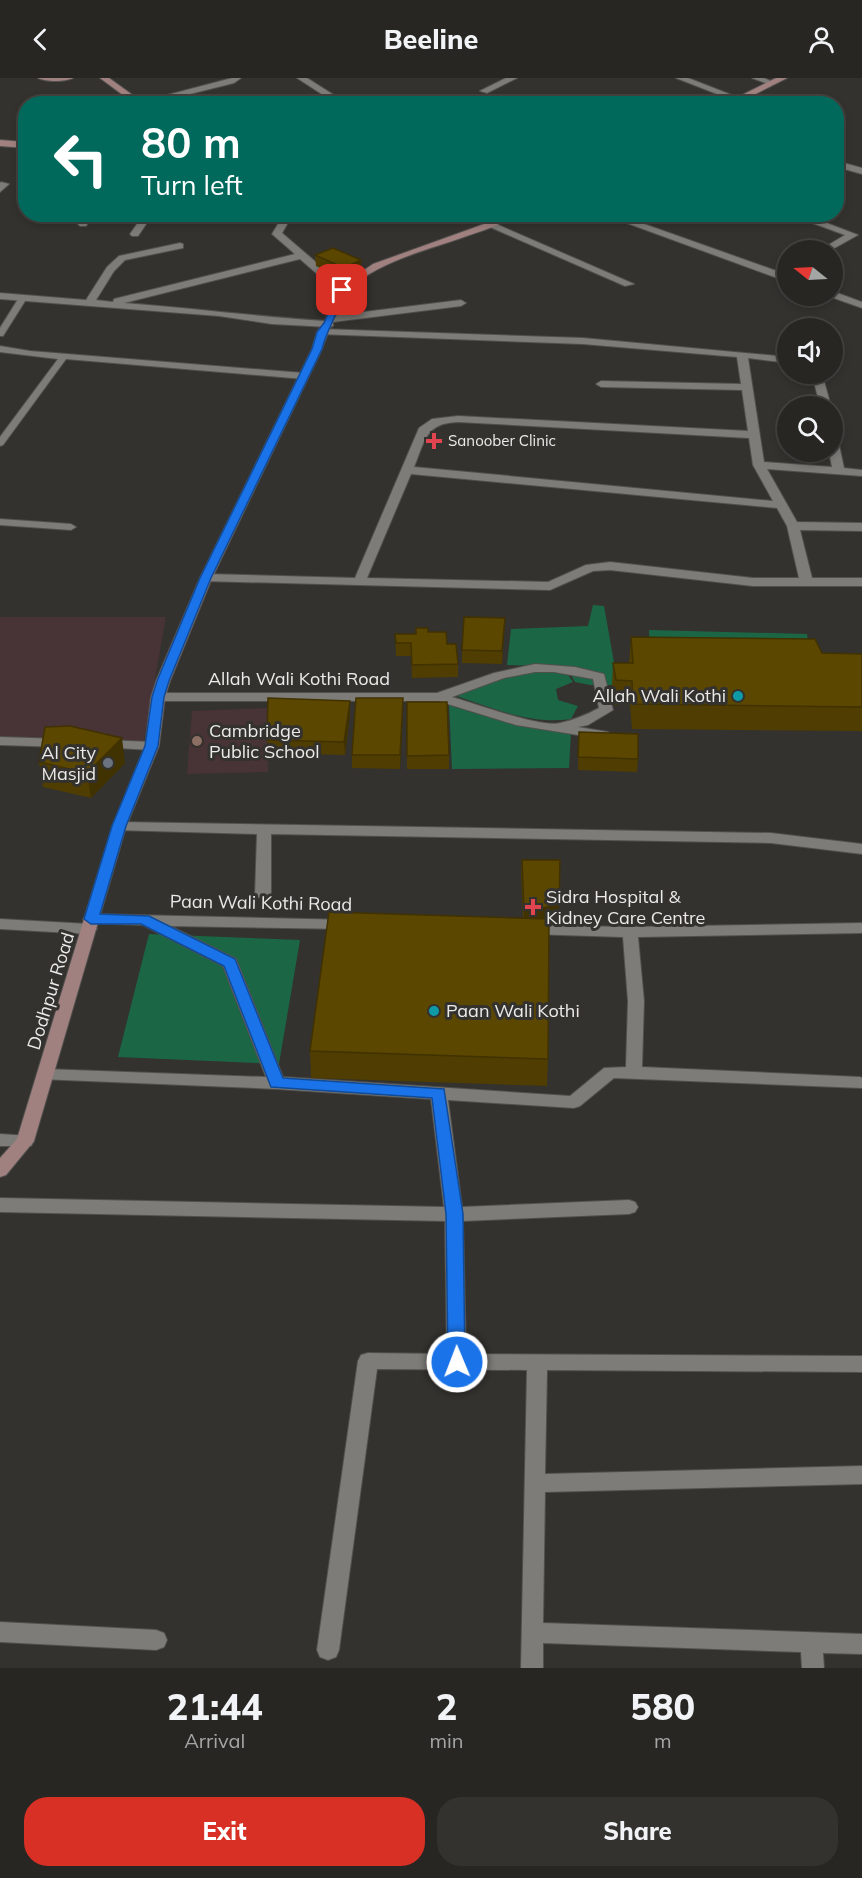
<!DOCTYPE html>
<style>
:root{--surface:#272622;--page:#33322f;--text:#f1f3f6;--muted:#a4a5a5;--line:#434340;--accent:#d93025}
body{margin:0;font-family:Mulish,sans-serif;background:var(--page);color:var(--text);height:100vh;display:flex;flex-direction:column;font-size:22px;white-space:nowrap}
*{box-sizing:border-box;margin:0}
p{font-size:20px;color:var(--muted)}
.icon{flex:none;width:33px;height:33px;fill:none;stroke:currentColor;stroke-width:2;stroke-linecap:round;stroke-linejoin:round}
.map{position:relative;height:1590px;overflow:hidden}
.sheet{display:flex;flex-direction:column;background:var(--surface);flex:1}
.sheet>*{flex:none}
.guide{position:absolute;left:18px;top:18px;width:826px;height:126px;border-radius:24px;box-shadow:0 3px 9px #0003,0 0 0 2px var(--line);background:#00695c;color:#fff;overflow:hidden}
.needle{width:39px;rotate:288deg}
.controls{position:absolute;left:777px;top:162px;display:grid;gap:12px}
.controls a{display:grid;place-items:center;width:66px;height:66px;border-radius:50%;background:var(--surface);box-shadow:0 3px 9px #0003,0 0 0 2px var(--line);font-size:30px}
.pin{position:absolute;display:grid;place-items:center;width:51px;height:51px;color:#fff;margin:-26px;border-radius:12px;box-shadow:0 3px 9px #0006}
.me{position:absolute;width:66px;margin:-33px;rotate:359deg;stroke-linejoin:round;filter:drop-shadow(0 0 4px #0008)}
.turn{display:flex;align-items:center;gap:21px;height:126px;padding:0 24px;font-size:27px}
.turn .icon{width:78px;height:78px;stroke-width:2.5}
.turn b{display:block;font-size:42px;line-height:51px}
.eta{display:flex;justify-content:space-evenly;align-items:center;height:102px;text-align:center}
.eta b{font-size:36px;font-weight:800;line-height:42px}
.button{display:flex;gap:12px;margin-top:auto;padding:12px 24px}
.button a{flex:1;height:69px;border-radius:24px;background:var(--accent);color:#fff;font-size:24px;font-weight:800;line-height:69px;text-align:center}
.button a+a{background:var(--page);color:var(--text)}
header{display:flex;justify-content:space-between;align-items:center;height:78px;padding:0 24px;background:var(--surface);font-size:27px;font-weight:800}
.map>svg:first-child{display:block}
</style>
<header><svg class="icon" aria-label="back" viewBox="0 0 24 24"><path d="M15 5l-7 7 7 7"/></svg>Beeline<svg class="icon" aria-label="person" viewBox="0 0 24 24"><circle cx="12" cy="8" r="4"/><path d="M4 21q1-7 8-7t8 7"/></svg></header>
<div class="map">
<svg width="862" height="1590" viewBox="0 0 862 1590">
<rect width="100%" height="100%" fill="#34322e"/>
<path fill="#483336" d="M0 539H166L143 667H0Z
M270 630 268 694 187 696 192 633Z"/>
<path fill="#1b6645" d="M593 527 604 528 618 607H590L575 604 569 594H566L573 604 556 611 558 622 578 628 571 641C530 647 492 630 454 617L536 588 507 587 511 551 588 548Z
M649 552 807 556 811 586 650 581Z
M449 626 571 655 569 690 452 691Z
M149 856 300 862 279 986 118 979Z"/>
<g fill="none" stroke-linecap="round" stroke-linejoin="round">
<defs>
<path id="lane" d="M20 218 27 220 3 258H0V250Z
M0 268 30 273 304 295 308 298 304 301 66 281 3 367 0 368V359L58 281 0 274Z
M0 441 71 446 76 449 71 452 0 447Z"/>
<path id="street" d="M232 0H241L234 5 150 26 137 25Z
M297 0H307L348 26H337Z
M506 0H517L487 15 480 13Z
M676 0H688L742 21 735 23Z
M752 0H764L775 5 771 7Z
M837 83 862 90V96L837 89Z
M1 104 9 106 0 114V105Z
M85 136H94L86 148H80L78 146Z
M144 136H153L138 158H132L130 156Z
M284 136H293L282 155 346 210V214H338L300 181 124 225C192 230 259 239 327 243V239L331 238 461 222 466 225 461 228 333 244V248L329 249 272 246 219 238 0 221V215L86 222 107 189 119 178 180 165 183 166V170L125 182 114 193 96 222 113 224 114 221 295 176 272 156Z
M460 136H473L634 206 625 208Z
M602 136H616L788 197V204Z
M788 136H803L858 157 831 172H820L845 157Z
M832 213 862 224V230L828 218H832Z
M322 251 583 260 788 279V285L748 280 764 384 832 389 829 374H832V359L838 362 844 390 862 392V398L767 391 797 444 862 445V453L800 452 812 500H862V508H753L610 492 593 493 550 512 202 503 200 500 202 497 206 496 355 500 419 350 432 341 458 338 748 353 742 312 601 309 596 306 601 303 741 306 737 279 583 266 318 256V252ZM458 344 749 360 753 387 773 423 414 389C425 363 425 345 458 344ZM411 396 777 430 787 448 799 500H753L610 484 586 487 548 504 367 500Z
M812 296H822L831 328H820Z
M535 586 575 589 604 596 613 632 588 647 578 649 608 654 610 657 608 660 603 661 516 647 438 623H158L151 619 158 615H437L494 595ZM535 594H554L593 601 599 630C586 637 574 642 560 645 542 650 473 625 452 619L504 600Z
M0 659 62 661 69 665 62 669 0 667Z
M104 662 152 664 159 668 152 672 99 669 97 666 99 663Z
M119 744 771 755 862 766V776L771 765 271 756V817L263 822 255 817 257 756 114 752 112 749Z
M91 836 351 842 354 846 346 851 170 848 236 881 283 999 570 1018 604 990 626 989 628 923 623 859 529 856 521 851 524 847 630 849 862 845V855L638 859 644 923 642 989 860 999 862 1000V1010L614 1000 580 1028 574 1030 448 1022 462 1129 629 1122 635 1124 638 1129 635 1134 629 1136 463 1143 466 1276 862 1278V1294L547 1292 545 1396 862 1388V1406L545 1414 543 1545 862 1556V1576L823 1575 824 1590H802L801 1574 543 1565V1590H521L527 1292 377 1291 339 1572 336 1579 328 1582 320 1579 317 1572 358 1283 361 1277 368 1275 447 1276 445 1143 0 1134V1120L444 1129 431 1021 277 1011 39 1001 37 997 39 993 45 991 266 999 223 888 143 847 86 845 83 841Z
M0 841 89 846 97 851 89 856 0 851Z
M0 1056 31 1058 34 1063 31 1068H0Z
M0 1544 156 1552 164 1555 167 1562 164 1569 156 1572 0 1564Z"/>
<path id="secondary" d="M38 0H73C65 4 46 4 38 0Z
M100 0H109L145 26H135Z
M776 0H787L736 26H724Z
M0 62 26 64V70L0 68Z
M502 136H514C500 148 481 153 464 159 428 172 375 184 348 213 344 216 324 264 322 271L212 500 170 603 165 619 159 668 126 749 34 1063 6 1097 0 1099V1080L17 1061 112 749 145 668 151 619 156 603 200 500 312 271 317 254 324 245 338 210 373 186 487 145Z"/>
</defs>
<use href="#lane" stroke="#51504d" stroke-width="2"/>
<use href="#street" stroke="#51504d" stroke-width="2"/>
<use href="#secondary" stroke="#51504d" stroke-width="2"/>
<use href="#lane" fill="#7e7c78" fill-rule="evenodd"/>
<use href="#street" fill="#7e7c78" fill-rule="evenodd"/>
<use href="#secondary" fill="#a08180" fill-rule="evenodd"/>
</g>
<path fill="#4f3d01" d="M315 177 361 182V194L344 201 316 188Z
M416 550 428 554 447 566 458 586V599L412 600 411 578H396L395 556H416Z
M504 553 502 586 462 585V572Z
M631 559 822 575 862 576V653L632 651 630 627H615L612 609 613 585H629Z
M403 620 400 691 352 690V677Z
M407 624 449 677V691H407Z
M350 636 345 677 268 675 267 662Z
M579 654 638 681 637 694 578 692Z
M39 684 125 685 91 720 43 709Z
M522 782 559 841 549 842 548 981 547 1008 311 1000 310 973 523 840 521 795Z"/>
<path fill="#403201" d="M361 182V194L344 201V190Z
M505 540 504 553 502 586V573Z
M403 620V633L400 691V677Z
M350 623V636L345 677 344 664Z
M122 660 125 685 91 720 87 695Z
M559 827V841L524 846V833Z"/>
<path fill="#5c4701" stroke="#403201" stroke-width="1.5" d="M333 170 361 182 344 190 315 177Z
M464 539 505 540 502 573 462 572Z
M416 550H428V554H446L447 566H456L458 586 412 587 411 565H396L395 556H416Z
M631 559 815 561 822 575 862 576V629L633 626 632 603 616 602 613 585H633Z
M268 620 350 623 344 664 267 662Z
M356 620H403L400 677H352Z
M407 624H447L449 677 407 678Z
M70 648 122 660 87 695 39 684 45 649Z
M579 654 638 656V681L578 679Z
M522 782H560L559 827 524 833Z
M329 834 549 841 548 981 310 973Z"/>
<path fill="#1a73e8" stroke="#114b97" stroke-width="1.5" d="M339 210 347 212C339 232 327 251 322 271L211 500 169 603 164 619 158 668 126 748 100 836 149 838 235 881 283 1000 444 1011 463 1136 465 1284 463 1289 457 1291 451 1289 448 1284 446 1136 432 1020 271 1009 224 888 141 846H91L84 841 112 748 145 668 152 619 157 603 200 500 312 271 317 254 324 245Z"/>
<g fill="#e0444e" stroke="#34322e" stroke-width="2">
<path d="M431 354h6v6h6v6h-6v6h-6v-6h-6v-6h6z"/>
<path d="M530 820h6v6h6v6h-6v6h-6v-6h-6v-6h6z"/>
</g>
<g fill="#0f9aa8" stroke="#34322e" stroke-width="2">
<circle cx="738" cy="618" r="6"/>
<circle cx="434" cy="933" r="6"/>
</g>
<circle fill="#8d6e63" stroke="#34322e" stroke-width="2" cx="197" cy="663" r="6"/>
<circle fill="#6b7280" stroke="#34322e" stroke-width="2" cx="108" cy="685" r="6"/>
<g text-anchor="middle" stroke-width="6" stroke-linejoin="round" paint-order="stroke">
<g font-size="15" fill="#ebeae8" stroke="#34322e" text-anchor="start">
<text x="448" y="368">Sanoober Clinic</text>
</g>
<g font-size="18" fill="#ebeae8" stroke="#34322e">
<text x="299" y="607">Allah Wali Kothi Road</text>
<text transform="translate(261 825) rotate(1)" y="6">Paan Wali Kothi Road</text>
<text transform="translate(51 913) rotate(-73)" y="6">Dodhpur Road</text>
</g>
<g font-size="18" fill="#ebeae8" stroke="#34322e" text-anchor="start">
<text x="726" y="624" text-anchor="end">Allah Wali Kothi</text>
<text x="209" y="659">Cambridge<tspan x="209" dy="21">Public School</tspan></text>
<text x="96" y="681" text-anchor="end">Al City<tspan x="96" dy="21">Masjid</tspan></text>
<text x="546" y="825">Sidra Hospital &amp;<tspan x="546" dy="21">Kidney Care Centre</tspan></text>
<text x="446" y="939">Paan Wali Kothi</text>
</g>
</g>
</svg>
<div class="controls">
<a><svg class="needle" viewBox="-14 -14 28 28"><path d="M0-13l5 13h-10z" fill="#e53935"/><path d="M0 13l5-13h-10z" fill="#a4a5a5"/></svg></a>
<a><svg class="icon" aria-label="sound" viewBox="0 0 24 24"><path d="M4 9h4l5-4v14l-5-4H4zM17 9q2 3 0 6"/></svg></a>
<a><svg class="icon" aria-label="search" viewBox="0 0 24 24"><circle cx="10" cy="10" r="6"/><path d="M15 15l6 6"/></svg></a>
</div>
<div class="pin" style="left:342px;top:212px;background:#d93025"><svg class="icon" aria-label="arrive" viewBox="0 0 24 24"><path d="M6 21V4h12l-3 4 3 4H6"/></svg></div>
<svg class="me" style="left:457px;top:1284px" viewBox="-20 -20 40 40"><circle r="17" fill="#1a73e8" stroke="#fff" stroke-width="3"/><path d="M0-11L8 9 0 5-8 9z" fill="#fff"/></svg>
<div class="guide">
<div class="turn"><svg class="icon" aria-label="left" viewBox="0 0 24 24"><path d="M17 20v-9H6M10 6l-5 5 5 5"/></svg><div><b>80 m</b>Turn left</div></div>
</div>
</div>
<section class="sheet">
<div class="eta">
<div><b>21:44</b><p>Arrival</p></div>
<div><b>2</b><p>min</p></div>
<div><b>580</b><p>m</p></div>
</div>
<div class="button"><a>Exit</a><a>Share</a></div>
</section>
